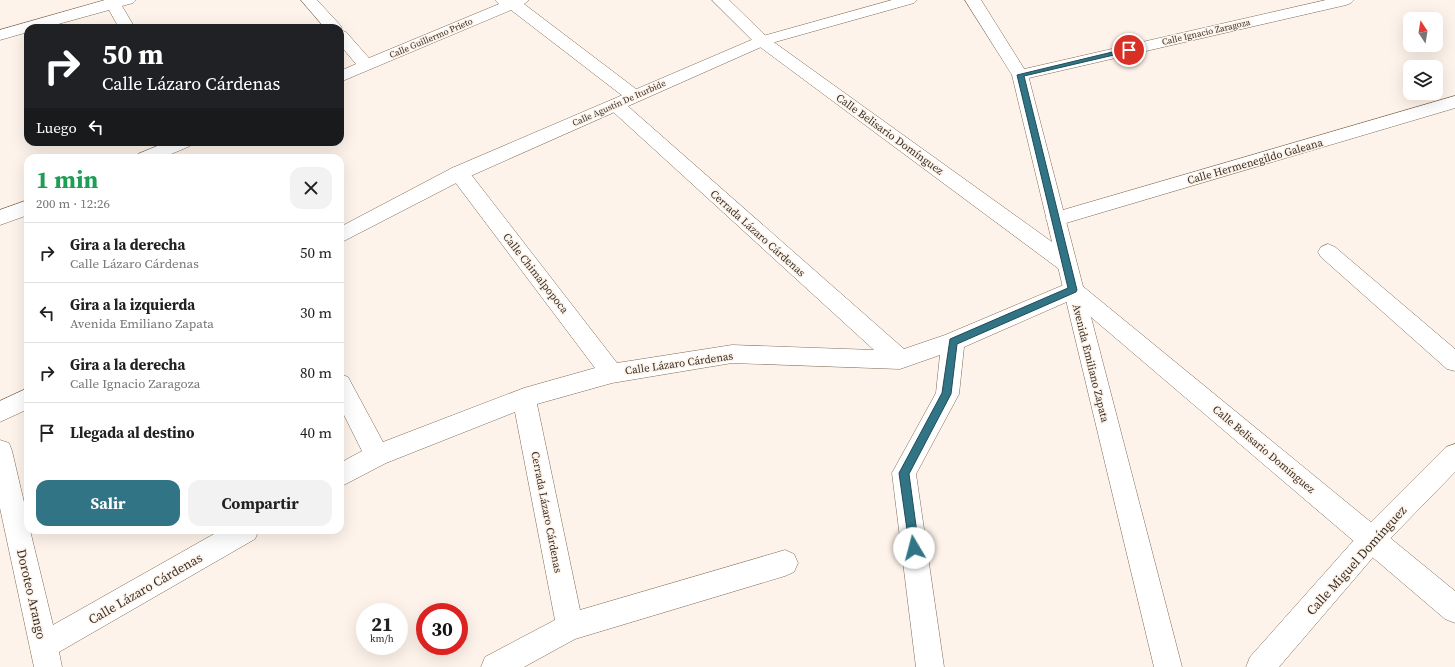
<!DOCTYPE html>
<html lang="es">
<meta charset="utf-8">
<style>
:root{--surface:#fff;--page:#f2f2f2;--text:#222;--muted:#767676;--line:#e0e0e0;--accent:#317485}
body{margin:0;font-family:"Source Serif 4",serif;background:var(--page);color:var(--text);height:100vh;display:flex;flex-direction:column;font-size:15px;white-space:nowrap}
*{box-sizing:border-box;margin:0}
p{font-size:13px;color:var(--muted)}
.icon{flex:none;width:22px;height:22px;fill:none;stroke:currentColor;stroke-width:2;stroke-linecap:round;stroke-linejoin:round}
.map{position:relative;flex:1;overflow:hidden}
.panel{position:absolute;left:24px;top:154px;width:320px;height:380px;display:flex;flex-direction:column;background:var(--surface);border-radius:12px;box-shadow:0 4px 16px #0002}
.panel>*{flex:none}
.hud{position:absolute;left:24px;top:24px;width:320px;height:122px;border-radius:12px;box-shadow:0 4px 16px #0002;background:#202124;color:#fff;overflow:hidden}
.needle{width:26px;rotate:348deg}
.tools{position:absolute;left:1403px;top:12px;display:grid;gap:8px}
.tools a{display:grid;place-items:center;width:40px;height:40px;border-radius:8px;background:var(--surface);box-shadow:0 4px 16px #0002;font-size:20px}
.speed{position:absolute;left:356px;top:603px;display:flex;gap:8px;font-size:20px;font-weight:700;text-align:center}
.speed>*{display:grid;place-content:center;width:52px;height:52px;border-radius:50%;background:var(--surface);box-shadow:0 4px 16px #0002;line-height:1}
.speed small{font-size:10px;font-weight:400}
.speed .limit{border:6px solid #d22;background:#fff;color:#111}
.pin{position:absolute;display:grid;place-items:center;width:34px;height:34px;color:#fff;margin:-17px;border:2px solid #fff;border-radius:50%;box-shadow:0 1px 4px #0007}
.me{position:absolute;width:44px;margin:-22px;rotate:352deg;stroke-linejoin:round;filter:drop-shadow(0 0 3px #0008)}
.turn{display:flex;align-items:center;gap:14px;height:84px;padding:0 12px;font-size:18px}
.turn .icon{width:52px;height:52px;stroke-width:2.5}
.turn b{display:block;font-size:28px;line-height:34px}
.then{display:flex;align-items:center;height:38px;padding:0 12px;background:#0003;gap:8px;font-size:15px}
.round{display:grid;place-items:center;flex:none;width:42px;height:42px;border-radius:12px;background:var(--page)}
.head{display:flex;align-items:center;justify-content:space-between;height:68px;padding:0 12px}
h1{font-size:24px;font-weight:700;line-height:30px;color:#1e9e55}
.button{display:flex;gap:8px;margin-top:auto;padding:8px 12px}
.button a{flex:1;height:46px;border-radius:12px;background:var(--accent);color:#fff;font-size:16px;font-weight:700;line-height:46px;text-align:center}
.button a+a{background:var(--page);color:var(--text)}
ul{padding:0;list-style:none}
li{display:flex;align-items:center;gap:12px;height:60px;padding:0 12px;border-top:1px solid var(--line)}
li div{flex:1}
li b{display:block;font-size:15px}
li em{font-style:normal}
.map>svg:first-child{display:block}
</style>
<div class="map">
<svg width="1455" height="667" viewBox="0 0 1455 667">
<rect width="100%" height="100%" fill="#fdf3ea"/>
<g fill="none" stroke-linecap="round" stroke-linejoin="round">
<defs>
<path id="street" d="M105 0H136L133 3 122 6 135 28H119L109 10 44 28H28V32L0 40V30Z
M301 0H317L340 25 342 28 340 30 346 32 369 58 499 4 495 0H529L524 4 640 92 643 96 640 100 634 102 628 100 511 10 340 82V71L356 64 340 45V28H325Z
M712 0H729L768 38 1073 257 1076 263 1073 269 1066 271 1059 269 756 44Z
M1326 0H1354L1351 3 1346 5 1020 80 1014 79 1012 75 1014 71 1020 70Z
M1455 96V108L1056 226 1049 224 1046 219 1049 214 1056 212Z
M616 99 622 101 904 349 945 335 1066 284 1073 282 1080 284 1455 591V623L1445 619 1071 300 964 347 959 394 916 474 944 667H916L892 473 936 393 940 355 900 369 732 363 612 383 537 404 580 610 785 550 794 554 798 563 794 572 785 576 575 639 524 667H481L485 657 555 620 515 412 386 463 340 487V463L362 451 340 407V374L348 377 383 442 524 388 595 368 452 178 450 173 452 168 459 166 466 168 617 363 732 345 874 350 610 109 607 105 610 101Z
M167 142H193L190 146 162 158H136L138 154Z
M28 200V215L0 225V210Z
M1328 244 1335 247 1455 349V371L1447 369 1321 257 1318 252 1321 247Z
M0 440 9 443 12 451 28 519V530H30L53 625 221 530H259L255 539 59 652 62 667H34L0 508Z"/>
<path id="secondary" d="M892 0H917L914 3 768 44 466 178 340 243V227L452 168 756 38Z
M965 0H981L1028 75 1182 667H1154L1012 75Z
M28 388V409L0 422V401Z
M1455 444V472L1381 548 1279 667H1246L1250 657 1363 530 1446 447Z"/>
</defs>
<use href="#street" stroke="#7f6a56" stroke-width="1"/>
<use href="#secondary" stroke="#7f6a56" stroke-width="1"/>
<use href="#street" fill="#fff" fill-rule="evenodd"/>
<use href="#secondary" fill="#fff" fill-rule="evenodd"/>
</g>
<path fill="#317485" stroke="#204b56" d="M1129 48H1131V51L1024 76 1077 290 1076 292 957 344 951 394 909 474 919 548 918 551 914 553 910 551 899 473 942 393 950 339 1068 288 1017 75Z"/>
<g text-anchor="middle" stroke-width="3" stroke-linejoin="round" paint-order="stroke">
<g font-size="9" fill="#382f26" stroke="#fdf3ea">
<text transform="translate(1206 32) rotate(-13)" y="3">Calle Ignacio Zaragoza</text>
<text transform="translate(431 38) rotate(-23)" y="3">Calle Guillermo Prieto</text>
<text transform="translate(619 103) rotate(-24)" y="3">Calle Agustín De Iturbide</text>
</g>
<g font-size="11" fill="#382f26" stroke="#fdf3ea">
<text transform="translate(890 134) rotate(36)" y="4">Calle Belisario Domínguez</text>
<text transform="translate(1255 161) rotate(-16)" y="4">Calle Hermenegildo Galeana</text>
<text transform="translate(758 233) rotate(42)" y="4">Cerrada Lázaro Cárdenas</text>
<text transform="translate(536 273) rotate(52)" y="4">Calle Chimalpopoca</text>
<text transform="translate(679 363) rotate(-8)" y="4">Calle Lázaro Cárdenas</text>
<text transform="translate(1091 363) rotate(76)" y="4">Avenida Emiliano Zapata</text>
<text transform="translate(1264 449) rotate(40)" y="4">Calle Belisario Domínguez</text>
<text transform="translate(547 512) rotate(79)" y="4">Cerrada Lázaro Cárdenas</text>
</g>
<g font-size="13" fill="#382f26" stroke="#fdf3ea">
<text transform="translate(1356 560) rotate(-48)" y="5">Calle Miguel Domínguez</text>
<text transform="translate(145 588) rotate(-30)" y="5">Calle Lázaro Cárdenas</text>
<text transform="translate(32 594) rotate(77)" y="5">Doroteo Arango</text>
</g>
</g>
</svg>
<div class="tools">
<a><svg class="needle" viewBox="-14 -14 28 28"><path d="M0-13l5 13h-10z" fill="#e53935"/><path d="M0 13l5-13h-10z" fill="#767676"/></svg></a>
<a><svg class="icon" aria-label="layers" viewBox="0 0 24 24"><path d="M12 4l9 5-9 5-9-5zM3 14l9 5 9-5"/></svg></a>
</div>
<div class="speed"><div>21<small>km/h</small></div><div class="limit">30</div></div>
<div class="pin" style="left:1129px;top:50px;background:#d93025"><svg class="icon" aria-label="arrive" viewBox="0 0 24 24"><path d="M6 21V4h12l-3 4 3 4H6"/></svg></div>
<svg class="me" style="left:914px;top:548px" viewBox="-20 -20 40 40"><circle r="19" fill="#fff"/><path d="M0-13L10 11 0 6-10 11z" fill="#317485"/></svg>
<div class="hud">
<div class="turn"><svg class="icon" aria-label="right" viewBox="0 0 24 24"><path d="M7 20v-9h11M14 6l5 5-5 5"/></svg><div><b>50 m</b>Calle Lázaro Cárdenas</div></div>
<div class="then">Luego<svg class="icon" aria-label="left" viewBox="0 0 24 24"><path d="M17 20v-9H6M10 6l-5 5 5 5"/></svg></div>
</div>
<section class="panel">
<div class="head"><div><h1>1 min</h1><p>200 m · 12:26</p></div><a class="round"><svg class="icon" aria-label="close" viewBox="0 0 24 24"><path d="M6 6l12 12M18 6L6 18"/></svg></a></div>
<ul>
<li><svg class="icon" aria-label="right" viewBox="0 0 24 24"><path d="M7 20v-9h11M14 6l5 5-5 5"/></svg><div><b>Gira a la derecha</b><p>Calle Lázaro Cárdenas</p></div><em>50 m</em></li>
<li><svg class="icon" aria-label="left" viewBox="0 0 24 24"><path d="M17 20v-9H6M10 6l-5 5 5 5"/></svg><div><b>Gira a la izquierda</b><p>Avenida Emiliano Zapata</p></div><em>30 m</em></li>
<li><svg class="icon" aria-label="right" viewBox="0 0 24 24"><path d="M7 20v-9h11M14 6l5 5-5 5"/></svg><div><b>Gira a la derecha</b><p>Calle Ignacio Zaragoza</p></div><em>80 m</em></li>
<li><svg class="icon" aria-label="arrive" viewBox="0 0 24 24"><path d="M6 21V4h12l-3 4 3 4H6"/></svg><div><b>Llegada al destino</b></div><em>40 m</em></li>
</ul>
<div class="button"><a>Salir</a><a>Compartir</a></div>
</section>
</div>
